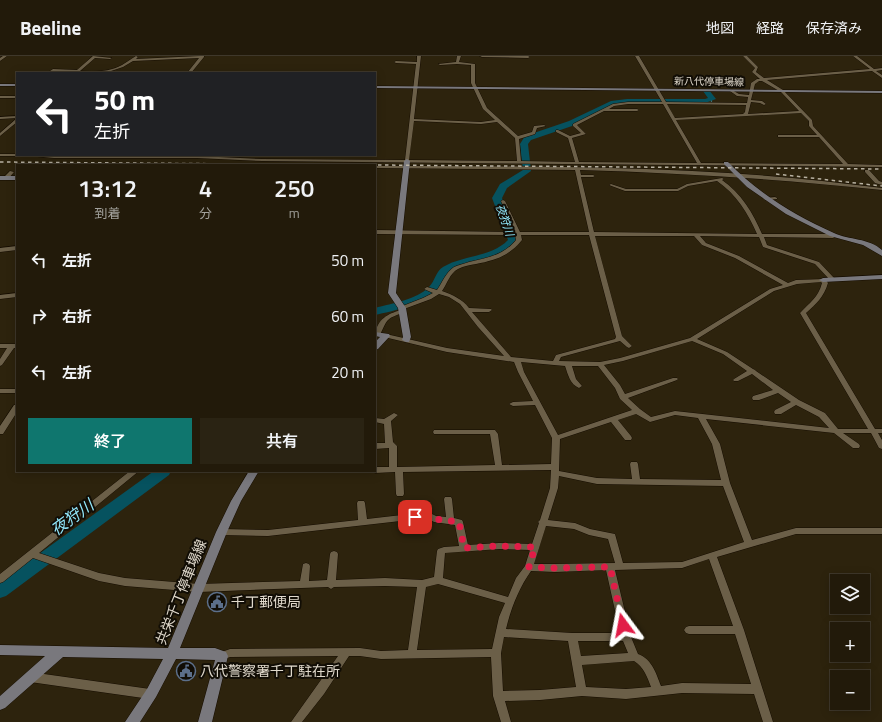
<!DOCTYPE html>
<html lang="ja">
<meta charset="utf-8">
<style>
:root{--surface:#221a0a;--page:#2a2313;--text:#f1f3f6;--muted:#a2a19c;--line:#3f382b;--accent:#0f766e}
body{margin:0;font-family:"Titillium Web","Noto Sans JP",sans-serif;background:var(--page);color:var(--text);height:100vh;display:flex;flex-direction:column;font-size:15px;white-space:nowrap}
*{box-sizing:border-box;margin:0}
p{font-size:13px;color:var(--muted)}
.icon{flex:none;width:22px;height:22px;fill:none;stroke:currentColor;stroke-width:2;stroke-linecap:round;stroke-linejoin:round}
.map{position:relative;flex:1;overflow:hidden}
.sheet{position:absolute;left:16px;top:108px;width:360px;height:308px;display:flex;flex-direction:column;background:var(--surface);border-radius:0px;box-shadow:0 2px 10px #0003,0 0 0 1px var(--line)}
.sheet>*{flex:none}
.hud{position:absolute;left:16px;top:16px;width:360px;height:84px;border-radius:0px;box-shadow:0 2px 10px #0003,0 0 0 1px var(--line);background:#202124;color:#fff;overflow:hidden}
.buttons{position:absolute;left:830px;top:518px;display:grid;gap:8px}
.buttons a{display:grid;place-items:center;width:40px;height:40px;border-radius:0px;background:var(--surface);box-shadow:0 2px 10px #0003,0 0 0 1px var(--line);font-size:20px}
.pin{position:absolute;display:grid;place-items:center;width:34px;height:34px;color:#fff;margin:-17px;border-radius:8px;box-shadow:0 2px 6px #0006}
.me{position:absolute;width:44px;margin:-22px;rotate:347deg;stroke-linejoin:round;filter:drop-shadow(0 0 3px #0008)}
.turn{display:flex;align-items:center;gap:14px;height:84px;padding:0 12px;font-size:18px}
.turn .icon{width:52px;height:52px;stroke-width:2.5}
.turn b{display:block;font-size:28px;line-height:34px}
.eta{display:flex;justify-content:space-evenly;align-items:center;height:68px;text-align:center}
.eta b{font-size:24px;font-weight:600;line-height:28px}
.button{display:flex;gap:8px;margin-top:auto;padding:8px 12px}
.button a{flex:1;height:46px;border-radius:0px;background:var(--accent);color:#fff;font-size:16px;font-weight:600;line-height:46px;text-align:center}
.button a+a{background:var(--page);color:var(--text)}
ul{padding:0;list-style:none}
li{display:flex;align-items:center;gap:12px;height:56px;padding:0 12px}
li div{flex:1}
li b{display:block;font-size:15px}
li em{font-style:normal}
header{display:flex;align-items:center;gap:24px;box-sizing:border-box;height:56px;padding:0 20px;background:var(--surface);border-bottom:1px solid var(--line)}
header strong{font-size:19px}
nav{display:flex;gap:22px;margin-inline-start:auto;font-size:14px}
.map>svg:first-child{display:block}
</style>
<header>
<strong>Beeline</strong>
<nav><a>地図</a><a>経路</a><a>保存済み</a></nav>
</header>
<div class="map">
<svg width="882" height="666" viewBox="0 0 882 666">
<rect width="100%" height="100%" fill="#2d230d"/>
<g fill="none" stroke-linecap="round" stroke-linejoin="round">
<path stroke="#477a80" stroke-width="1" d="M699 46 711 47 712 43"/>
<path fill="#06525f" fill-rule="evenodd" d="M707 33 709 34 716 43 705 47H627L616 49 575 69 531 84 528 88 531 115 507 132 502 142 518 184C500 209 468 199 449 216 444 221 443 229 438 234 425 248 393 255 375 259V252C393 247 416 244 429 231 435 225 436 215 443 211 463 199 492 201 508 184L492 142 500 128 523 114 520 88 525 80 569 65 611 45 627 43H705L708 42 703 35Z
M154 415H171L169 419 6 540 0 542V526Z"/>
<defs>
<path id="street" d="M3 0H7L0 5V2Z
M93 0 112 2 110 3 95 2 80 15C95 16 109 16 122 9 127 6 131 3 136 0L138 1 136 3 200 0H204V1L191 17H187L199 2 133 5 123 11 108 16 74 17 75 16 54 15 51 17H47L53 13 77 14Z
M417 0H421L414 63 481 66 495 64 483 53 471 27V9L457 8 440 9 438 8 456 6 457 0H461L459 6 475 8V27L487 52 518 80 532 76 534 70 544 69 546 70 537 72 535 78 519 83 521 105 575 106 568 82 556 76V74H558L570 80 581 77 573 70V68L613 48 628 46H662L635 0H639L666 46 747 47 748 41 737 40 730 35 732 34 739 38 749 39 751 27 757 23H760L752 16 755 12 743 0H747L758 11 756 16 764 22 870 13 853 0H857L874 13 882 12V14L876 15 882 19V22L872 15 767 24 783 34 812 64 813 70 848 108 882 109V111L262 105 197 102H54L32 100 30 99 197 100 262 103 405 104 416 8 396 7 394 6 396 5 417 6ZM759 25H762L781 36 799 55 748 58 751 46 760 47 764 49 766 48 762 45 751 44 755 28ZM628 48H663L697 107 579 106 572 82 586 78 577 69 604 55H637L639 54 637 53H609L614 50ZM667 48 746 49 745 56 743 58 675 62ZM801 57 809 65V70L817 79H778V81H819L843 108 701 107 676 64ZM414 65 481 68 497 66 515 82 517 105 409 104Z
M480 0H528L530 1 528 2 482 1Z
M0 40H17V42H0Z
M17 60V62L0 63V61Z
M16 63H17V66L0 80V77Z
M0 98H17V99H19L17 100H0Z
M375 110C481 110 587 110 692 115 756 118 819 124 882 132V134C781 123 681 117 580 114L581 119H593L595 120 593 121H581L594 176 757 178C748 157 736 138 717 125L688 130 678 135H625L609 129 611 128 626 133H677L687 128 722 122 724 123 722 124C741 137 753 157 762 178H833L836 180 833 182 764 181 767 189 819 206 835 223 832 225 830 224 815 208 763 191 759 181 700 180 706 187 739 200 788 227 796 224 825 223 828 227C824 241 816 248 806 257L875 373H882V377H878L882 384V393L879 392 871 377H843L859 388 860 390 859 392H853L834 377 706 363 720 388 730 427 752 484 796 472H882V478H796L717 501 744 574 773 666H763L754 638 682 637 626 643 582 640 540 644 505 645 511 666H501L493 640 491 601 381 603 360 600H349L324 638 302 666H291L338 600 230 601 222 604 219 603 217 600 219 597 230 593 360 592 381 595 408 594 417 531 385 530 334 531 331 533 328 531 199 536 125 530 99 525 33 502 3 526 0 527V518L130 415H139L39 497 99 517 125 522 199 528 300 525 303 508 306 507 309 508 310 510 309 525 327 524 330 498 331 496 334 495 337 496 338 498 336 524 385 522 422 524 434 521 437 495 438 493 444 491 459 490 455 469 434 466 427 462 268 480 222 479 219 478 218 476 219 474 222 473 268 474 358 464 357 447 358 445H364L365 447 367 463 428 456 436 460 446 461 444 443 445 441H451L452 443 454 462 462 464 463 466 468 489 499 487 532 488 539 467 538 466 540 464 550 432 551 414 403 416 404 438 403 440H397L396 438 395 416 375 417 372 415H375V411H389V392L375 393V387H385L384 368 375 366V362L384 363 394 357 398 359 391 365 393 386 397 390V411L495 409 490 378H434L433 376 434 374H495L498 378 502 409 551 408 552 382 535 349 513 350 509 348 513 346 533 345 518 316 514 306 447 296 384 281 383 280 386 278 447 292 504 300 478 271 460 248 449 241 439 238 431 243 404 253 406 255 405 256C386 263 388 262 380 279L378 280 375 278C378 263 387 258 401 254L399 252 400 251 423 242 433 237 424 233 427 231 437 234C442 227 446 216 454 211 458 209 464 208 469 206 487 202 504 199 516 184L515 179 375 178V174L514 176 501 145 503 144 505 145 520 176H589L575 114 375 112ZM521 179H589L616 281 615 283 556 299 553 305 511 301 472 256H489L492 254 491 253 469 252C462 243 453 239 442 235 447 228 450 217 458 213 464 210 470 209 476 208 496 204 509 200 522 184ZM595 180H694L702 189 735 202 783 229 770 233 690 282 620 302 600 306 559 305 561 301 620 285 627 291 629 292 632 290 622 280ZM821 226 822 227C818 242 810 246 800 257L868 373H838L825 357 799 344 756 315 755 314 753 313 727 296 697 283 774 235 797 228ZM692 285 723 298 747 315 734 323 733 324 734 325H738L752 318 773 334 753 340 752 342 753 344H759L778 337 791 346 775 354 774 356 775 358H781L796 349 819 361 829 372 675 355 651 361 640 353 628 342 677 324 678 323 677 322H673L625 338 620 329 604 309 623 305ZM521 306 565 310C568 319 570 328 579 332L582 330 576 323 572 310H598L615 332 620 343 632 354 558 379 524 316ZM636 358 650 366 675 359 698 362 712 388 721 424 640 423 638 408 637 406H631L630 408 632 423 597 422 559 415 560 383 611 366 625 384H631L632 382 631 380 618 364ZM559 420 597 428 723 430 744 486 682 506 623 507 615 478 590 473 575 467 548 464 558 432ZM546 470 574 473 589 479 608 483 615 507 555 508H534ZM499 493 530 494 525 510 516 522 508 541 443 522 445 497ZM709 503 733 570H689L686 571 684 574 686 577 689 578H735L751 628 682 627 661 630C656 617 652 603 638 598L631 581 615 514 682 512ZM606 514 620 577H572L506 573C511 552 519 532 531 515L555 516ZM438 528 505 547 499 561 492 593 417 594 426 531ZM504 581 568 585 576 631 540 634 503 635 501 597ZM578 585H623L628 597 581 600ZM634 605C644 611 647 621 651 631L626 633 586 631 582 609Z
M865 114H869L879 125 882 126V129L875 127 865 116Z
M10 115 14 116 8 123H4V121Z
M775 141 777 142V143L766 144 764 143 766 142Z
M17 190V194L0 196V192Z
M17 237V241L0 243V239Z
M0 288H17V292H14L2 309 0 310V303L7 292H0Z
M0 333H17V337H0Z
M14 349H17V356L3 378H0V370Z
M30 616 150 633 154 635 155 638 154 641 150 643 30 626 26 624 25 621 26 618Z"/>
<path id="secondary" d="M0 28H17V30H0Z
M375 30 882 35V37L375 32Z
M407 103 410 105 396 237 406 252 411 281 409 286H406L402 284 403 281 398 252 388 237 404 105Z
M724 106H728C758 137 794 159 834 177 849 184 869 182 882 194V200L863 189 830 180 786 158 747 131 724 108Z
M0 120H17V124H0Z
M882 219V223L823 226 819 224 823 222Z
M375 276 389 278 390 280 378 293 375 294V286L380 281 375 280Z
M249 415H259L241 445 227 476 180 592H215L226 596 228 600 212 666H198L215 604 176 603 156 641 140 666H125L147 633 163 603 63 601 5 652 0 654V640L45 600 0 599V589L168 592 216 476 231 445Z"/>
</defs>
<use href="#street" stroke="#150c00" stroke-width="1"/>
<use href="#secondary" stroke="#150c00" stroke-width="1"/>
<use href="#street" fill="#6b5f48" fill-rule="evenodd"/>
<use href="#secondary" fill="#79787d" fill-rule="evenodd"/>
<path stroke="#b8b1a2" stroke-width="1.5" stroke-dasharray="3.5 3.5" stroke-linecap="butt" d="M0 106 882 113
M776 118 882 130"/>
</g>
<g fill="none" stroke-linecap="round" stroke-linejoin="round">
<path stroke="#e11d48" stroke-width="7" stroke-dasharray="0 12.6" d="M415 461 428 459 434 463 459 466 464 492 499 490 535 491 529 511 555 512 610 511 623 569"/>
</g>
<defs>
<symbol id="civic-ring" viewBox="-11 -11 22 22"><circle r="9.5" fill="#110d05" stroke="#5c6f8a" stroke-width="1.5"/><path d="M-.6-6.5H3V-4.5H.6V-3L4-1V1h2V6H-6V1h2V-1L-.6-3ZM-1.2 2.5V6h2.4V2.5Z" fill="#5c6f8a"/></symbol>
</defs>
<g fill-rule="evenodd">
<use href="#civic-ring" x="206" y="535" width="22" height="22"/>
<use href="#civic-ring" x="175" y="604" width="22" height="22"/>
</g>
<g text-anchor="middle" stroke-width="4" stroke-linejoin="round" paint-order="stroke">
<g font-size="10" fill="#e0d9cc" stroke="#110d05">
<text transform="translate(709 25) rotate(1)" y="4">新八代停車場線</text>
</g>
<g font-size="11" font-style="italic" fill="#92e8fc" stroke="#110d05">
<text transform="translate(505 164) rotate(71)" y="4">夜狩川</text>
</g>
<g font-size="14" fill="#e0d9cc" stroke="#110d05">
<text transform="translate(181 536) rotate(-68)" y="5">共栄千丁停車場線</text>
</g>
<g font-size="14" fill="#e0d9cc" stroke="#110d05" text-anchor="start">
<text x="231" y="551">千丁郵便局</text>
<text x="200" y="620">八代警察署千丁駐在所</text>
</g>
<g font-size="16" font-style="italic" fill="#92e8fc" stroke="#110d05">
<text transform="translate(72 461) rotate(-36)" y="6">夜狩川</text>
</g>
</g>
</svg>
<div class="buttons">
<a><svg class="icon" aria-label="layers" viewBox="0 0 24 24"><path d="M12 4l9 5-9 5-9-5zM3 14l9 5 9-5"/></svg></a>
<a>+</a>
<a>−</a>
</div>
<div class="pin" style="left:415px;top:461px;background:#d93025"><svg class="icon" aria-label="arrive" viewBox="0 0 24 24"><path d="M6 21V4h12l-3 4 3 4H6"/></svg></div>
<svg class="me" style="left:623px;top:569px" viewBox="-20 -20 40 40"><path d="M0-17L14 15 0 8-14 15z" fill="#e11d48" stroke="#fff" stroke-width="4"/></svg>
<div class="hud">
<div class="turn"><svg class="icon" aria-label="left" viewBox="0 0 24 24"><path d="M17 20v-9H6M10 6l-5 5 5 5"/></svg><div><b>50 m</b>左折</div></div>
</div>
<section class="sheet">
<div class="eta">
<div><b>13:12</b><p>到着</p></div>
<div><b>4</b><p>分</p></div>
<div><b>250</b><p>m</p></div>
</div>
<ul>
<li><svg class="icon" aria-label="left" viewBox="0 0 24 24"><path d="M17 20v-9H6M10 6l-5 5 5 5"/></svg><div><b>左折</b></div><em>50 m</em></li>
<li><svg class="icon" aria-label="right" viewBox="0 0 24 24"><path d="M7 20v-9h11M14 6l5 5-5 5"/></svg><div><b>右折</b></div><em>60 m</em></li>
<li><svg class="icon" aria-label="left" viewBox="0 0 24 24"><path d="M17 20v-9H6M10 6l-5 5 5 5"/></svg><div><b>左折</b></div><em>20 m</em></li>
</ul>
<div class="button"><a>終了</a><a>共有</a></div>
</section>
</div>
